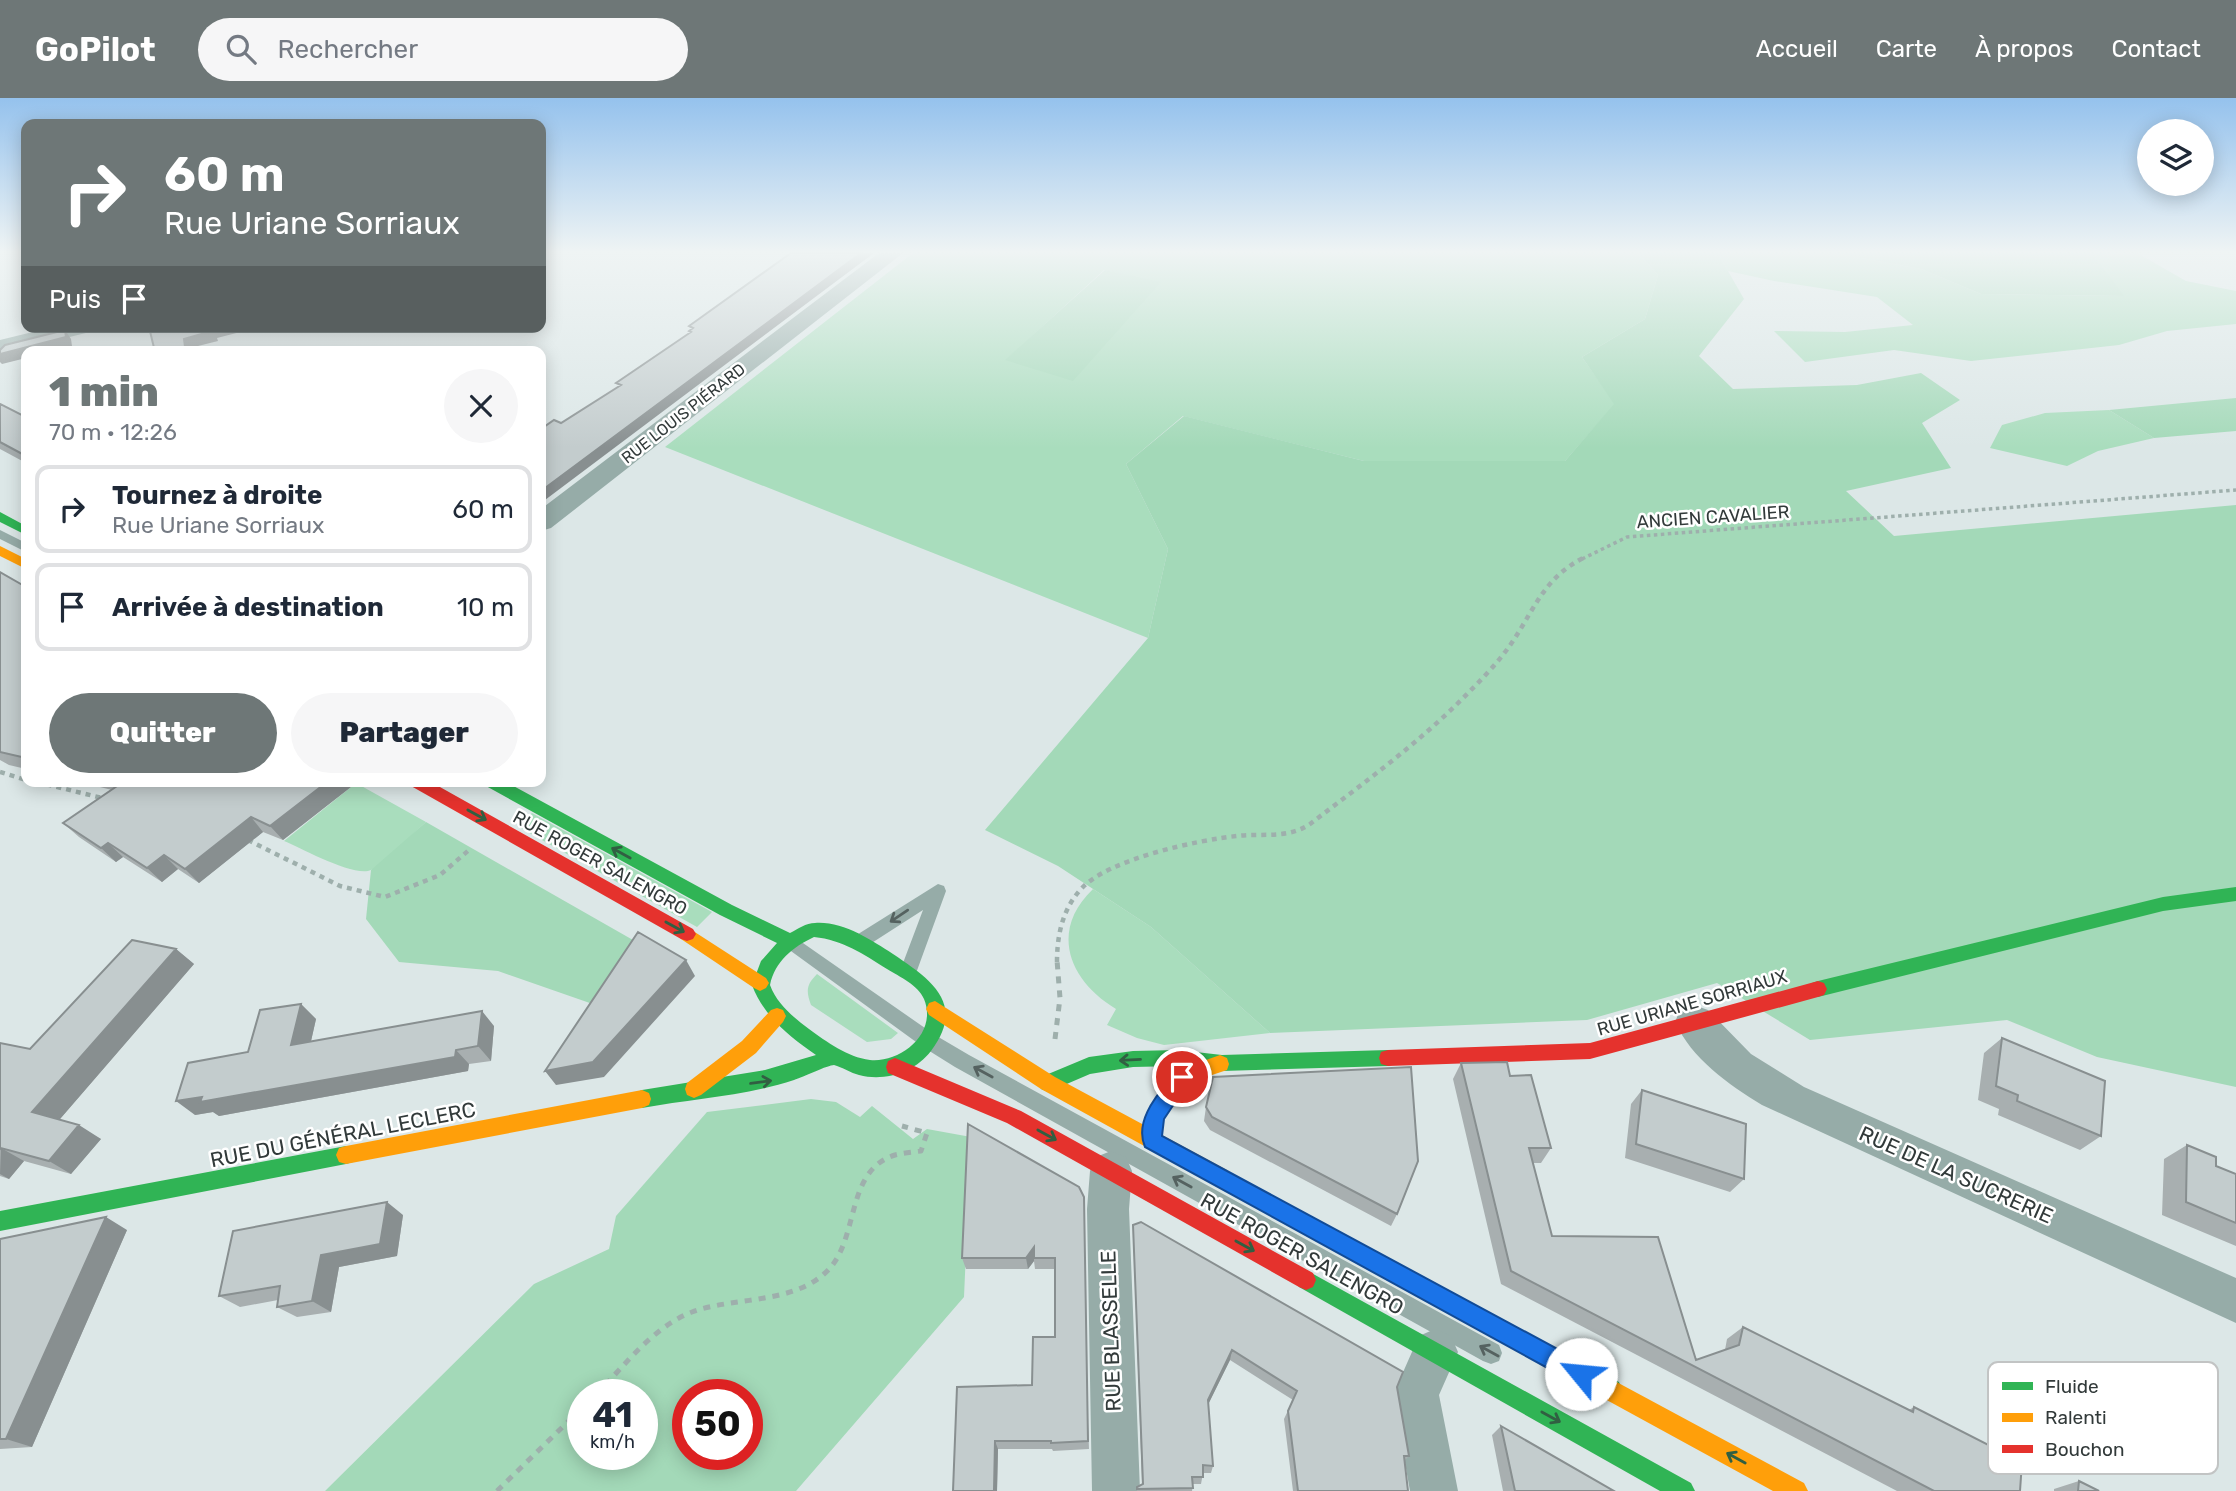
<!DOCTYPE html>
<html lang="fr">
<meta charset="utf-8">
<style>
:root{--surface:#fff;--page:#f6f6f7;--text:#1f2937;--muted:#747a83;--line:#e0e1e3;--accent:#6e7777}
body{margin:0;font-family:Rubik,sans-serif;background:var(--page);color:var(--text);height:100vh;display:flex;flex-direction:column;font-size:26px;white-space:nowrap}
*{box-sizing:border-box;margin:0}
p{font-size:23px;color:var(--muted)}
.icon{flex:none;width:38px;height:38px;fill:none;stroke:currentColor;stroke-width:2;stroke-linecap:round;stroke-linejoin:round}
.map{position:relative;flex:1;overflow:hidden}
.sheet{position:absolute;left:21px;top:248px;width:525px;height:441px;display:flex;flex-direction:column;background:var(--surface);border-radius:14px;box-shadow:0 4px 18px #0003}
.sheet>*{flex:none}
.banner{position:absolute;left:21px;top:21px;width:525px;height:214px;border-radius:14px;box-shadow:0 4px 18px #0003;background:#6e7777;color:#fff;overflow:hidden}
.tools{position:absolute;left:2137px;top:21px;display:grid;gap:14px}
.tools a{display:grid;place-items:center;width:77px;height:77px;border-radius:50%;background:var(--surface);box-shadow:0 4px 18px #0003;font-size:35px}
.speed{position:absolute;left:567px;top:1281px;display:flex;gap:14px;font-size:35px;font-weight:700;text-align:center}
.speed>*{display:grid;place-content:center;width:91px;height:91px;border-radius:50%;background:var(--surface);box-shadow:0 4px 18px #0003;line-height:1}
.speed small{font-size:18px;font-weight:400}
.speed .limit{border:10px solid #d22;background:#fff;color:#111}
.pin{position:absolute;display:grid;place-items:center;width:60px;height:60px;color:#fff;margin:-30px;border:4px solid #fff;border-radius:50%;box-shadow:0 2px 7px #0007}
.me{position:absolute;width:77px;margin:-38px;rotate:298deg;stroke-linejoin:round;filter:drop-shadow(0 0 5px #0008)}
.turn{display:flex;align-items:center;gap:24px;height:147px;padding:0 28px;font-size:32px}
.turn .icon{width:91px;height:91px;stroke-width:2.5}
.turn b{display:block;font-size:49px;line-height:60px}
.then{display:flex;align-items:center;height:66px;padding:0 28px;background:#0003;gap:14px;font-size:26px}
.round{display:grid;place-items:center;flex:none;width:74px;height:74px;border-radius:37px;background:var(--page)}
.summary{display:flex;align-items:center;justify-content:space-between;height:119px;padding:0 28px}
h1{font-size:42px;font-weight:800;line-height:52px;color:var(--accent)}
.cta{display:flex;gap:14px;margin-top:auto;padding:14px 28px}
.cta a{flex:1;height:80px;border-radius:42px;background:var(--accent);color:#fff;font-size:28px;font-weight:800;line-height:80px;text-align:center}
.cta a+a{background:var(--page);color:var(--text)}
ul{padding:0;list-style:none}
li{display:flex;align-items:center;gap:21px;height:88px;margin:0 14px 10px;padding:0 14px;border:4px solid var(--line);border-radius:14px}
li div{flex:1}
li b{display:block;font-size:26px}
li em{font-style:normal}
header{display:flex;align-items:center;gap:42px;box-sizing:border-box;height:98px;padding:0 35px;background:var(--accent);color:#fff}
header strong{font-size:33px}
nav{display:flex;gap:38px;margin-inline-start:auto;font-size:24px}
.search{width:490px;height:63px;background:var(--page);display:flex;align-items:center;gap:18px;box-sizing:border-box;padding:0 24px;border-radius:38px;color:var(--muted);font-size:26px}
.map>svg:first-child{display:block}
</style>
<header>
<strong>GoPilot</strong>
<div class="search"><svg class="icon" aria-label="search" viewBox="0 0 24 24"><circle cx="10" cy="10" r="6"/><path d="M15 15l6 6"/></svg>Rechercher</div>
<nav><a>Accueil</a><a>Carte</a><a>À propos</a><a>Contact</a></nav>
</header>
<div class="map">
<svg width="2236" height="1393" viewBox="0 0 2236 1393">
<rect width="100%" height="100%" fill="#dce7e7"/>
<path fill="#a9ddbd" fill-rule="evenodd" d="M913 155H1638L1658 177 1645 221 1582 259 1615 306 1565 363H1364L1183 318 1126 366 1168 451 1148 540 665 349ZM1104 172 1160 185 1006 262Z
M1728 155H1833L1921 171 1981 196 2123 198 2093 157 2137 155 2186 183 2236 193V226L2167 233 2119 247 1971 263 1894 252 1805 264 1774 233 1845 234 1913 227 1877 199 1774 183 1728 173 1720 159Z
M2109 312 2154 340 2098 353 2067 368 1990 350 2002 327 2045 315Z
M356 685 426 724C412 736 386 765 371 772 355 780 301 750 284 743Z
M532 715 712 814 697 829 517 728Z
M1093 791 1151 829 1270 935 1164 947 1137 940 1107 927 1116 911C1069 883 1049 833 1093 791Z
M817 876 898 935 891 941 867 944 811 907C806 893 806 887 817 876Z"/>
<path fill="#a3d9b8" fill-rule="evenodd" d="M1638 155H1728L1720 159 1744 201 1699 258 1733 291 1857 287 1921 275 1960 302 1922 325 1951 370 1846 393 1894 438 2236 407V989L2097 959 2007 922 1810 942 1717 885 1587 922 1270 935 1151 829 1058 768 985 732 1148 540 1168 451 1126 366 1184 318 1364 363H1565L1614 306 1582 259 1645 221 1658 177Z
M1833 155H2117L2094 158 2124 198 1981 196 1921 171Z
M1105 172 1161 184 1073 283 1005 262Z
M2236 300V333L2154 340 2109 312Z
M426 724 647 850 607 911 498 873 399 864 366 821 371 772Z
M811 1001 836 1004 860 1019 872 1008 913 1041 927 1031 971 1039 964 1199 796 1393H325L534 1186 609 1151 616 1118 707 1014ZM583 1297H642V1356H583ZM688 1297H747V1356H688Z"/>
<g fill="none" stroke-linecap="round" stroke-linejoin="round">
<path stroke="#9eafac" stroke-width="3.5" stroke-dasharray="3.5 3.5" stroke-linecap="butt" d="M1582 461 1627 439 2236 392"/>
<path stroke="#9eafac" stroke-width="4.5" stroke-dasharray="5 5" stroke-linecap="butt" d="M0 674 26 682
M37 684 106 701
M248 742 340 788 385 799 440 777 469 752
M1057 864C1057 836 1063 810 1082 790 1109 761 1198 742 1237 738 1262 735 1288 741 1310 726 1365 684 1423 642 1471 592 1486 577 1501 561 1513 543 1536 508 1545 479 1585 459"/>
<path stroke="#9eafac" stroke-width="5" stroke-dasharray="7 7" stroke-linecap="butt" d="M1055 941 1060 900 1057 862
M596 1297C624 1268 653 1229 692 1214 733 1199 790 1206 824 1176 861 1145 843 1073 895 1057 903 1055 913 1054 921 1053L927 1035 902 1028
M497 1393 583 1309"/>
<path fill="#96aca8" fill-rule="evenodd" d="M0 432 26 445V454L0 441Z
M938 786 944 788 946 793 915 878 909 881 903 878 900 873 923 812 867 848 861 850 855 848 852 843 855 838Z
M790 836 935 937 969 957 1499 1247 1502 1255 1499 1263 1491 1266 1483 1263 955 969 923 949 784 848 781 843 784 838Z"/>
<path fill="#96aca8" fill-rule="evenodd" d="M879 155H903L551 430 541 433V411Z
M53 229H93L90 234 0 256V242Z
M1694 907 1708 912 1751 956 1804 989 2236 1180V1225L1762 1007C1728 986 1692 961 1675 924L1680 912Z
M1111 1053 1126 1059 1132 1073 1129 1111 1140 1393H1092L1087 1111 1090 1073 1096 1059Z
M1435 1231 1451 1238 1458 1254 1439 1297 1458 1393H1410L1393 1297 1419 1238Z"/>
<path fill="#30b455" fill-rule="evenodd" d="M0 414 26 428V437L0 424Z
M484 684H506L732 807 790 835C798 831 806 825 815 825 843 823 871 842 893 856 930 881 967 905 931 953 915 974 885 984 859 977 851 975 842 969 834 967 828 967 803 979 794 982 746 998 692 1001 642 1010L635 1007 633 1001 635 995 642 992 765 972 816 957C789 938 764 919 752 887L761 863 777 845 720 817 486 688ZM814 839C843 842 863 856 887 871 900 879 918 887 924 901 938 935 901 965 870 962 847 959 827 944 809 931 793 919 777 906 770 887 775 863 793 849 814 839Z
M2236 789V803L2163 813 1818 899 1812 897 1809 891 1812 885 1818 883 2163 799Z
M1178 952 1222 957 1388 952 1395 954 1397 960 1395 966 1388 968 1222 973 1178 968 1133 969 1090 976 1048 994 1041 991 1039 985 1041 979 1089 959 1133 953Z
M346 1048 353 1050 356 1057 353 1064 346 1066 0 1133V1113Z
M1220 1069 1619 1284 1622 1292 1619 1300 1611 1303 1603 1300 1213 1086 1210 1079 1213 1072Z
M1306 1172 1691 1385 1695 1393H1660L1299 1189 1296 1182 1299 1175Z"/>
<path fill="#ff9f0a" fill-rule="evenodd" d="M0 448 26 461V471L0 458Z
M687 829 766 880 769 885 766 890 760 893 754 890 681 841 678 836 681 831Z
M935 903 1055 979 1144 1027 1148 1012 1175 973 1220 957 1227 960 1229 966 1227 972 1188 985 1164 1021 1162 1037 1227 1072 1230 1079 1227 1086 1220 1089 1213 1086 1041 991 929 917 926 911 929 905Z
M777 910 783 912 786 918 783 924 756 955 701 997 694 1000 687 997 685 991 687 985 742 943 771 912Z
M642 992 649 995 651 1001 649 1007 642 1010 346 1066 339 1064 336 1057 339 1050 346 1048Z
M1611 1281 1804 1385 1808 1393H1773L1603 1300 1600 1292 1603 1284Z"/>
<path fill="#e5322d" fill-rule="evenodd" d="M409 684H431L693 831 696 836 693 841 687 843 681 841 411 688Z
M1818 883 1824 885 1827 891 1824 897 1818 899 1590 961 1388 968 1381 966 1379 960 1381 954 1388 952 1590 945Z
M895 960 1021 1013 1313 1175 1316 1182 1313 1189 1306 1192 1299 1189 1007 1025 888 975 886 969 888 963Z"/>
</g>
<path fill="#a8afb0" d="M0 306 26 319V365L0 351Z
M0 474 26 489V671L9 667 0 662Z
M80 684H355L356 685 283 742 263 734 199 785 178 771 162 784 123 759 116 764 79 739 63 725 112 692Z
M176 851 194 866 59 1022 101 1041 71 1076 24 1063 9 1081 0 1078V945L30 951Z
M301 906 316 921 311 943 494 928 491 963 469 966 468 973 219 1018 213 1014 195 1017 248 954Z
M2002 940 2101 1038 2080 1052 1998 1017 1999 1011 1978 1002 1984 955Z
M1461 965 1510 978 1551 1050 1541 1065H1533L1552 1138 1696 1262 1725 1252 1727 1241 1743 1229 1909 1312 1914 1309 2020 1393H1897L1501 1186 1453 981Z
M1642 992 1744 1081 1730 1094 1625 1060 1631 1006Z
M1206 1009 1397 1116 1391 1128 1210 1032 1204 1023Z
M2187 1047 2216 1068 2236 1076V1148L2162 1117 2164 1061Z
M1079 1089 1089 1351 1053 1353 1052 1351H998L997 1393H953L1032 1287 1055 1239V1171H1035L1034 1163 1028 1171H966L962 1160Z
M403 1117 397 1158 339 1169 331 1214 297 1219 277 1209 278 1202 240 1209 219 1198Z
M1133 1127 1397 1289 1409 1358 1404 1363 1408 1393H1293L1284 1321 1293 1302 1230 1262 1208 1306 1213 1368 1211 1375H1203L1201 1386H1193L1192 1393H1137V1389L1142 1386Z
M127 1132 32 1349 0 1351V1141Z
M1501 1328 1614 1393H1503L1492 1337Z
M2079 1383 2099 1393H2054V1391Z"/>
<path fill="#888f90" d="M861 155H874L541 405V393Z
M216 229H260L217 240 218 243 190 250 191 254H166L184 241Z
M65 232 71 241 72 248 51 254H26V260L2 266 0 264V256Z
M327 684 356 685 283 742 270 728Z
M251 719 263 734 199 785 185 771Z
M108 745 123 759 116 764 101 750Z
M164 757 178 771 162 784 147 770Z
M176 851 194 866 54 1028 32 1014Z
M686 862 695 878 604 979 556 987 545 973Z
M301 906 316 921 307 961 291 947Z
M482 913 494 928 491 963 478 948Z
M456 952 469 966 468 973 219 1018 213 1014 195 1017 176 1003Z
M79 1027 101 1041 71 1076 49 1063Z
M1 1050 24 1063 9 1081 0 1076Z
M387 1104 403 1117 397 1158 339 1169 331 1214 312 1203 321 1157Z
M106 1119 127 1132 32 1349 6 1341Z
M1034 1149V1163L1028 1171 1026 1160Z
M1232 1252 1230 1262 1206 1311 1208 1302Z
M995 1343 998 1351 997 1393H994Z"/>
<path fill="#c3cccd" stroke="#888f90" stroke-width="2" d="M791 155H861L541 393V331L554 322 561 325 621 287 616 285 691 234 689 233 693 230 689 228Z
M149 229H216L211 230 212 233 184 241 185 249 166 254H155Z
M65 232 66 239 0 256V252L5 247Z
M0 306 26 319V358L0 344Z
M0 474 26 489V660L0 654Z
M123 684H327L270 728 251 719 185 771 164 757 147 770 108 745 101 750 63 725Z
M638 834 686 862 593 964 545 973Z
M132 842 176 851 32 1014 79 1027 49 1063 1 1050 0 1051V945L30 951Z
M301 906 291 947 482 913 478 948 456 952 455 959 200 1004 202 999 176 1003 188 965 248 954 260 912Z
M2002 940 2105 983 2101 1038 2017 1003 2018 997 1996 988Z
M1507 964 1510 978 1531 977 1551 1050H1529L1552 1138 1658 1139 1696 1262 1739 1247 1743 1229 1913 1314 1914 1309 2022 1364 2020 1393H1934L1511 1173 1461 965Z
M1411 969 1418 1063 1397 1116 1212 1019 1206 1009 1213 979Z
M1642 992 1746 1026 1744 1081 1636 1046Z
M968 1026 1079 1089 1084 1099 1088 1343 1051 1345V1343H995L994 1393H953L957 1289 1032 1287 1033 1239H1055V1160H1034V1149L1026 1160H962Z
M2187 1047 2216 1059V1068L2236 1076V1125L2186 1104Z
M387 1104 380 1146 321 1157 312 1203 277 1209 280 1188 219 1198 233 1133Z
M106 1119 6 1341H0V1141Z
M1141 1124 1403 1274 1397 1289 1409 1358H1404L1408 1393H1298L1288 1313 1297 1293 1232 1252 1208 1302 1213 1368 1203 1367V1379H1192L1193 1390 1137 1391V1389L1143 1386 1133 1127Z
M1501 1328 1614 1393H1515Z
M2079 1383 2099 1393H2078Z"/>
<defs><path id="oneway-shaft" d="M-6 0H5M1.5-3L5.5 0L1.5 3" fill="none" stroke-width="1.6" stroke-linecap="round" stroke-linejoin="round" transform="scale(1.75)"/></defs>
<g stroke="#315f42">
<use href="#oneway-shaft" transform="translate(477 717) rotate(29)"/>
<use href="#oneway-shaft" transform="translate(621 755) rotate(-151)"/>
<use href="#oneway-shaft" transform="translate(675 829) rotate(29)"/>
<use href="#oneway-shaft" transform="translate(1130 962) rotate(177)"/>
<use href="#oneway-shaft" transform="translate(761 984) rotate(-8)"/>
<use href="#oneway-shaft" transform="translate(1047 1037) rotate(29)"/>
<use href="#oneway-shaft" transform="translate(1245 1148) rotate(29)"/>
<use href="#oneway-shaft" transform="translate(1551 1319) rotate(29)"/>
<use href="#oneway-shaft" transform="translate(1736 1360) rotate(-151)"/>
</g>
<g stroke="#556260">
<use href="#oneway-shaft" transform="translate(899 818) rotate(146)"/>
<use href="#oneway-shaft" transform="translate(983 974) rotate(-151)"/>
<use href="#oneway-shaft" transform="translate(1182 1084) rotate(-151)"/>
<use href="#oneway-shaft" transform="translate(1489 1253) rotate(-151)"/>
</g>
<linearGradient id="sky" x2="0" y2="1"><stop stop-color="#95c2ed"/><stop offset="0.44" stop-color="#eff4f4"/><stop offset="1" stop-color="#eff4f4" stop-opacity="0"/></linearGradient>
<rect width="2236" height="350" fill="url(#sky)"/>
<path fill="#1a73e8" stroke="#114b97" stroke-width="2" d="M1182 970 1189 973 1192 979 1164 1021 1162 1038 1589 1268 1592 1276 1589 1284 1581 1287 1573 1284 1145 1049C1133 1021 1161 993 1176 973Z"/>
<g text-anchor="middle" stroke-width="5" stroke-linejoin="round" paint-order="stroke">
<g font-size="16" fill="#323a3a" stroke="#fff">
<text transform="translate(683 315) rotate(-38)" y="6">RUE LOUIS PIÉRARD</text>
</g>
<g font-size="18" fill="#323a3a" stroke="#fff">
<text transform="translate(1713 419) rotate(-4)" y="6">ANCIEN CAVALIER</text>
<text transform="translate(600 765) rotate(29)" y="6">RUE ROGER SALENGRO</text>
<text transform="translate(1692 905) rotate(-16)" y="6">RUE URIANE SORRIAUX</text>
</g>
<g font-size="21" fill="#323a3a" stroke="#fff">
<text transform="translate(343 1037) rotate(-11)" y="7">RUE DU GÉNÉRAL LECLERC</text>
<text transform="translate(1956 1077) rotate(24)" y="7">RUE DE LA SUCRERIE</text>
<text transform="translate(1302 1156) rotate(29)" y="7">RUE ROGER SALENGRO</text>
<text transform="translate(1111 1233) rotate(-92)" y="7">RUE BLASSELLE</text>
</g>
</g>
<rect x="1988" y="1264" width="230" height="112" rx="10" fill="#fff" stroke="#c2c4c4" stroke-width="2"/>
<rect x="2002" y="1284" width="31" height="8" fill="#30b455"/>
<rect x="2002" y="1315" width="31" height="9" fill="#ff9f0a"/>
<rect x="2002" y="1347" width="31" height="8" fill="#e5322d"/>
<g font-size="19" fill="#323a3a">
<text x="2045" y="1295">Fluide</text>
<text x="2045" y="1326">Ralenti</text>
<text x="2045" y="1358">Bouchon</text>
</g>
</svg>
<div class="tools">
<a><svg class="icon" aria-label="layers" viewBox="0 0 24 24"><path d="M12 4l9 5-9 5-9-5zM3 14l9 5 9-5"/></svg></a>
</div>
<div class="speed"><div>41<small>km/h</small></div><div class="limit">50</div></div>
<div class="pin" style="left:1182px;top:979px;background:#d93025"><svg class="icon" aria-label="arrive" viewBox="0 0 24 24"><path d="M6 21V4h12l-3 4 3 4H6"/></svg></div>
<svg class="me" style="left:1581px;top:1276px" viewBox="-20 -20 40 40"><circle r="19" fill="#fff"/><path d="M0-13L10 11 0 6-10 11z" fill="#1a73e8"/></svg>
<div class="banner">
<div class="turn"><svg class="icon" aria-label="right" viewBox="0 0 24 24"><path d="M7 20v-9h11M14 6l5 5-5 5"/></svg><div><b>60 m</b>Rue Uriane Sorriaux</div></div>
<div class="then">Puis<svg class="icon" aria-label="arrive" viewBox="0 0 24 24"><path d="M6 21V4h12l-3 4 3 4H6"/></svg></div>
</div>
<section class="sheet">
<div class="summary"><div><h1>1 min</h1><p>70 m · 12:26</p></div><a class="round"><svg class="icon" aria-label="close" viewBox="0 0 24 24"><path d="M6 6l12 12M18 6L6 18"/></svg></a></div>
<ul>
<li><svg class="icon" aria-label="right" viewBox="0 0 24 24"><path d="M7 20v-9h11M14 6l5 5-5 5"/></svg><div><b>Tournez à droite</b><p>Rue Uriane Sorriaux</p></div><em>60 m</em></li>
<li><svg class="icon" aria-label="arrive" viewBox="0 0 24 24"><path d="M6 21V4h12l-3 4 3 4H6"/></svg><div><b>Arrivée à destination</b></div><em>10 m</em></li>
</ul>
<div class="cta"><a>Quitter</a><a>Partager</a></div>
</section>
</div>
